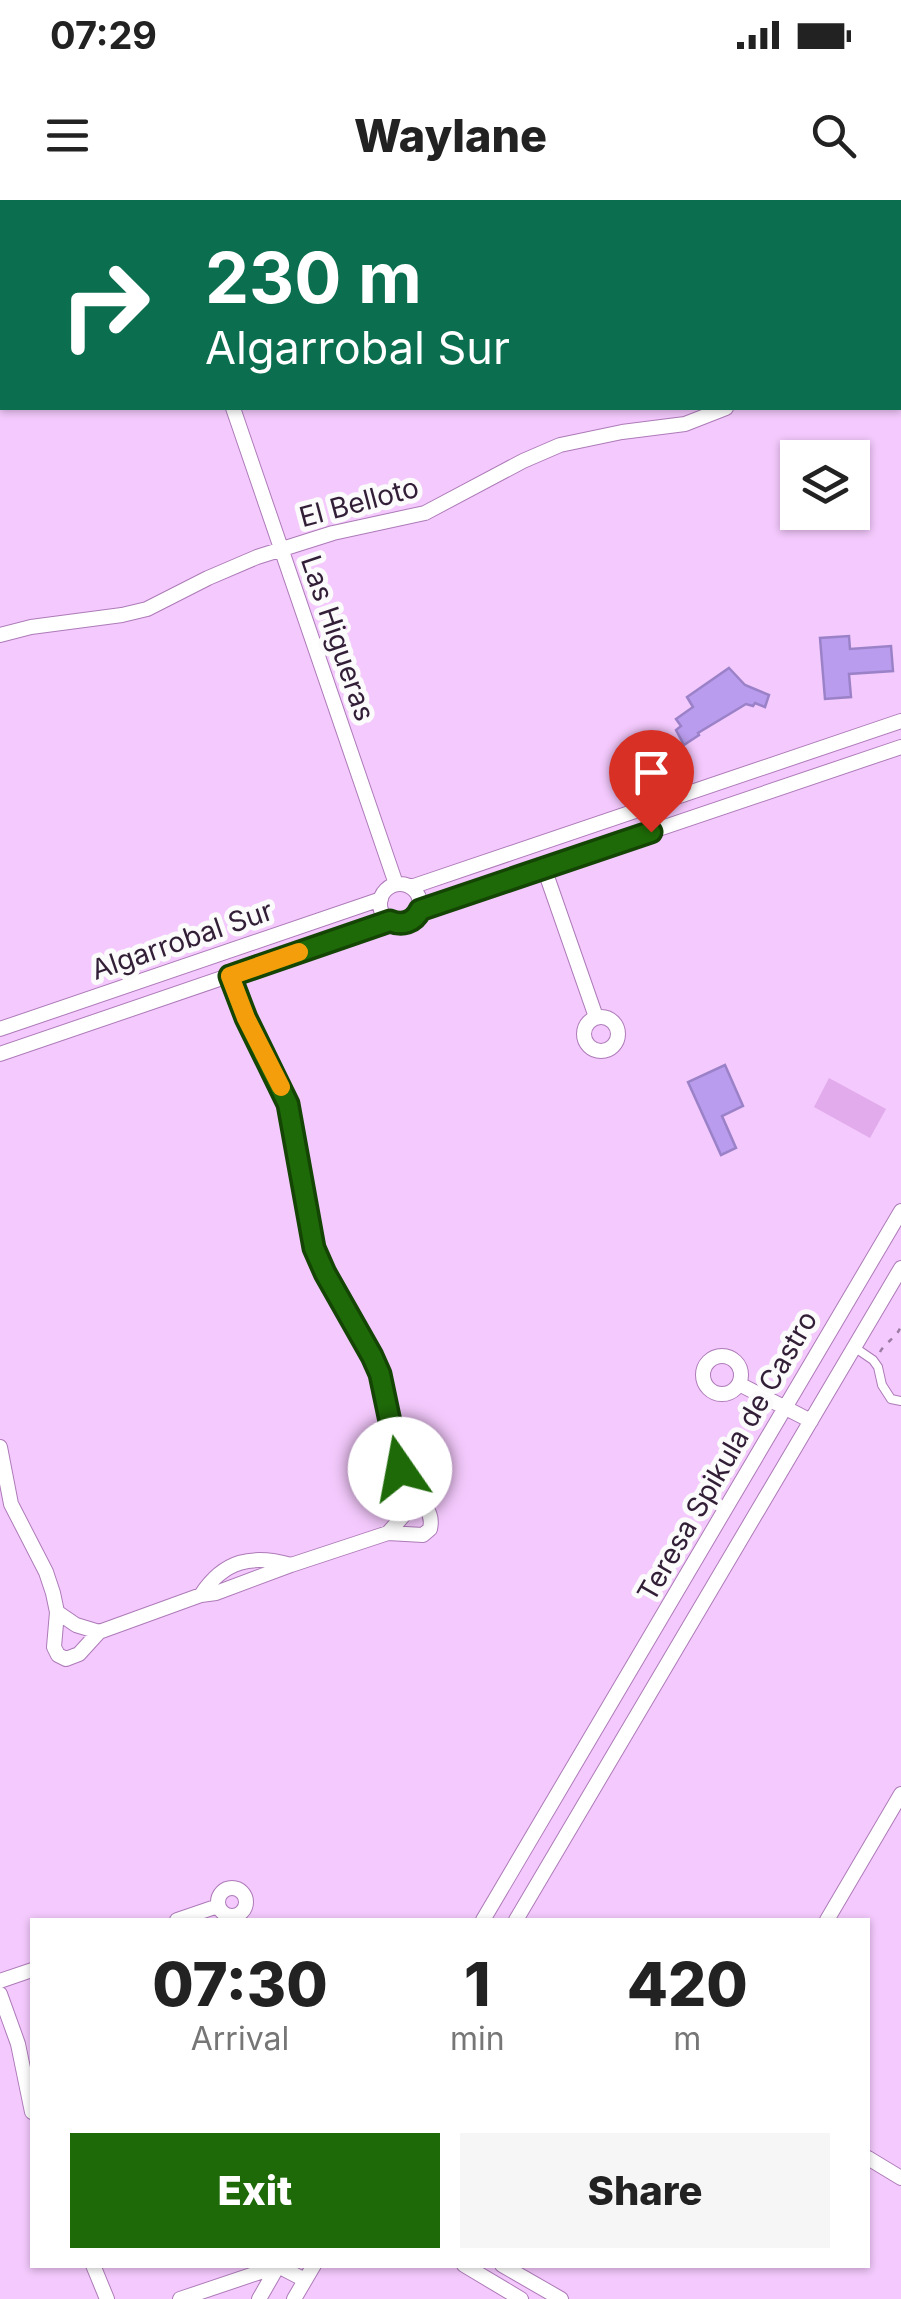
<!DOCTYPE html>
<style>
:root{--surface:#fff;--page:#f6f6f6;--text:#222;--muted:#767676;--accent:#1e6a08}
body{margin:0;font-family:Inter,sans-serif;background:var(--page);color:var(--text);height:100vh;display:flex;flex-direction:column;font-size:38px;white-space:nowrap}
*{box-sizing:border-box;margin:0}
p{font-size:32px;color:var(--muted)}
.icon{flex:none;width:55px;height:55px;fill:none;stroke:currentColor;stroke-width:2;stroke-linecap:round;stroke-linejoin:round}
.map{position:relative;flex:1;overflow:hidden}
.drawer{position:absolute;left:30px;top:1718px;width:840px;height:350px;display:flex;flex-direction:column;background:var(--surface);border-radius:0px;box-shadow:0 2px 8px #0004}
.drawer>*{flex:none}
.top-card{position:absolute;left:0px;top:0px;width:902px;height:210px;box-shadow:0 2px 8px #0004;background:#0b6e4f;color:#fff;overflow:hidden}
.fabs{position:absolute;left:780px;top:240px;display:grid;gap:20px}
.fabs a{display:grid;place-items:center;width:90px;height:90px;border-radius:0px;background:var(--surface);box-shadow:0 2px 8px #0004;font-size:50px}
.pin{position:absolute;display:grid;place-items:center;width:85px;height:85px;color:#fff;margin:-102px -42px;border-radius:50% 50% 50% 0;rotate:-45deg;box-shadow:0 0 10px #0007}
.pin .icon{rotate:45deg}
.me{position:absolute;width:110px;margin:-55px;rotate:348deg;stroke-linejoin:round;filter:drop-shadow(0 0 8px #0008)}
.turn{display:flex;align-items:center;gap:35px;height:210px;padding:0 40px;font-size:45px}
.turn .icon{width:130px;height:130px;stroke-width:2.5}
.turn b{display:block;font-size:70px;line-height:85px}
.eta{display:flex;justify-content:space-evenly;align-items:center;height:170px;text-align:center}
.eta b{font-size:60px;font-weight:800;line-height:70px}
.button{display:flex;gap:20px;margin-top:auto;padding:20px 40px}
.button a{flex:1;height:115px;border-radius:0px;background:var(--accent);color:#fff;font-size:40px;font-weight:800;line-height:115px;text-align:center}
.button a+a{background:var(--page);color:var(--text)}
.status{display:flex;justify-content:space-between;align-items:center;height:70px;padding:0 50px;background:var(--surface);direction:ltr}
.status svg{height:28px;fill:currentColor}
header{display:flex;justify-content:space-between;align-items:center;height:130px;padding:0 40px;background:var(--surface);font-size:45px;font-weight:800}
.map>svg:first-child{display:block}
</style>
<div class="status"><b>07:29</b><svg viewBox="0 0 49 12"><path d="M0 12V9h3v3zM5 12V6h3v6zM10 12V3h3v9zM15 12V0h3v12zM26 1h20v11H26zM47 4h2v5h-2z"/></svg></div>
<header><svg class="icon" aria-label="menu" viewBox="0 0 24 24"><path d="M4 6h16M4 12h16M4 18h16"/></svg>Waylane<svg class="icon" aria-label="search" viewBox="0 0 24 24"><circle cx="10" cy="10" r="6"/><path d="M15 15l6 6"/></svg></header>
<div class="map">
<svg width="901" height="2099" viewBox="0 0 901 2099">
<rect width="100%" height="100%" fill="#f4c9fd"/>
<path fill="#e1abec" d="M829 878 886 909 870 938 814 907Z"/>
<path fill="#b99ced" stroke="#9b82c8" stroke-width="2.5" d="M849 436 850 449 891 446 893 471 849 474 851 497 825 499 820 438Z
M729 468 745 485 769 495 765 507 755 503 753 506 746 504 698 533 699 535 684 545 676 530 681 526 676 519 693 507 687 497Z
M725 865 743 906 722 916 736 948 721 955 688 882Z"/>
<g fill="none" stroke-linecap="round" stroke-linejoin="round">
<defs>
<path id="service" d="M854 1147 873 1160 878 1167 882 1185 891 1199 901 1201"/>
<path id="minor" d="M142 0V2
M114 2 121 0
M189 2 197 0
M0 41 2 40
M0 66H2
M900 138H901
M233 208 396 684
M0 435 31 427 122 415 147 409 208 378 257 357 333 333 425 313 523 261 560 245 622 232 685 224 726 208
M544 668 596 817
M380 704a20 20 0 1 1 40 0a20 20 0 1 1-40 0Z
M411 687 901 521
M419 710 901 547
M230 776 245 818 288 905 314 1049 325 1073 372 1156 380 1174 395 1252 409 1295 403 1316 388 1333
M584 834a17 17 0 1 1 34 0a17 17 0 1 1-34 0Z
M0 829 381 699
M0 854 389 721
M703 1175a19 19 0 1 1 38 0a19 19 0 1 1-38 0Z
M739 1184 811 1221
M0 1247 11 1304 46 1372 53 1393 57 1412 54 1447 58 1455 66 1459 79 1454 99 1432 201 1395 216 1393 291 1365 388 1333 423 1335 430 1329C434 1311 423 1304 409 1295
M201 1395C224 1360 252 1354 291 1365
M57 1412 76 1425 99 1432
M218 1702a14 14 0 1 1 28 0a14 14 0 1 1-28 0Z
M177 1720 218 1706
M483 1720 901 1011
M516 1720 901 1068
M827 1720 901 1594
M0 1781 32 1770
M0 1794 18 1844 32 1912
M868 1958 901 1978
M93 2065 107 2099
M464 2065 521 2099
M502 2065 561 2099
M180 2099 278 2066 305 2080
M259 2099 278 2066
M294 2099 314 2065"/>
</defs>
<use href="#service" stroke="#ad7bb8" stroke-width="10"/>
<use href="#minor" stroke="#ad7bb8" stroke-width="16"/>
<path stroke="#9b7ba2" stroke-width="2.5" stroke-dasharray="5 8" stroke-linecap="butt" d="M880 1152C886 1141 897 1138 901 1126"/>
<use href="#service" stroke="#fff" stroke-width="8"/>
<use href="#minor" stroke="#fff" stroke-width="14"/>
</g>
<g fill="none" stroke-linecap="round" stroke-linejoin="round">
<defs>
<path id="route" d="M400 1269 380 1174 372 1156 325 1073 314 1048 288 904 246 818 230 776 390 721C402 726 414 723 420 710L651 632"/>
</defs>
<use href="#route" stroke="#144505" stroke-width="25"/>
<use href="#route" stroke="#1e6a08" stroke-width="18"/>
<path stroke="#f59e0b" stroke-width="18" d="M281 887 246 818 230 776 299 752"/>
</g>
<g text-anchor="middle" stroke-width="10" stroke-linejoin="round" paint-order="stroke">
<g font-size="28" fill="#321e37" stroke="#fbfbfb">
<text transform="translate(359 302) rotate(-15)" y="10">El Belloto</text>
<text transform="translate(338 438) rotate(71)" y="10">Las Higueras</text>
<text transform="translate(182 740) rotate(-19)" y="10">Algarrobal Sur</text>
<text transform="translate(727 1256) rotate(-60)" y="10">Teresa Spikula de Castro</text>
</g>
</g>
</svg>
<div class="fabs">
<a><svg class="icon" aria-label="layers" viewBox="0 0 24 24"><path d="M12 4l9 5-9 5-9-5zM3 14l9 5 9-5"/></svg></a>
</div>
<div class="pin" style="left:651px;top:632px;background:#d93025"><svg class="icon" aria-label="arrive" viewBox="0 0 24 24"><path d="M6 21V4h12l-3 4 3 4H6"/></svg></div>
<svg class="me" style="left:400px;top:1269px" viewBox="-20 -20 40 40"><circle r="19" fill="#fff"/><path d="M0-13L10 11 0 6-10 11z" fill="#1e6a08"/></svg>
<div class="top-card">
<div class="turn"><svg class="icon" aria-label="right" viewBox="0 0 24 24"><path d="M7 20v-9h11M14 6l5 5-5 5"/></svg><div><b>230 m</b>Algarrobal Sur</div></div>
</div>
<section class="drawer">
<div class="eta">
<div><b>07:30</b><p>Arrival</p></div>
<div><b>1</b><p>min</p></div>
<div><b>420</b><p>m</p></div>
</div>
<div class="button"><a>Exit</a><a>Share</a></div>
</section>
</div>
